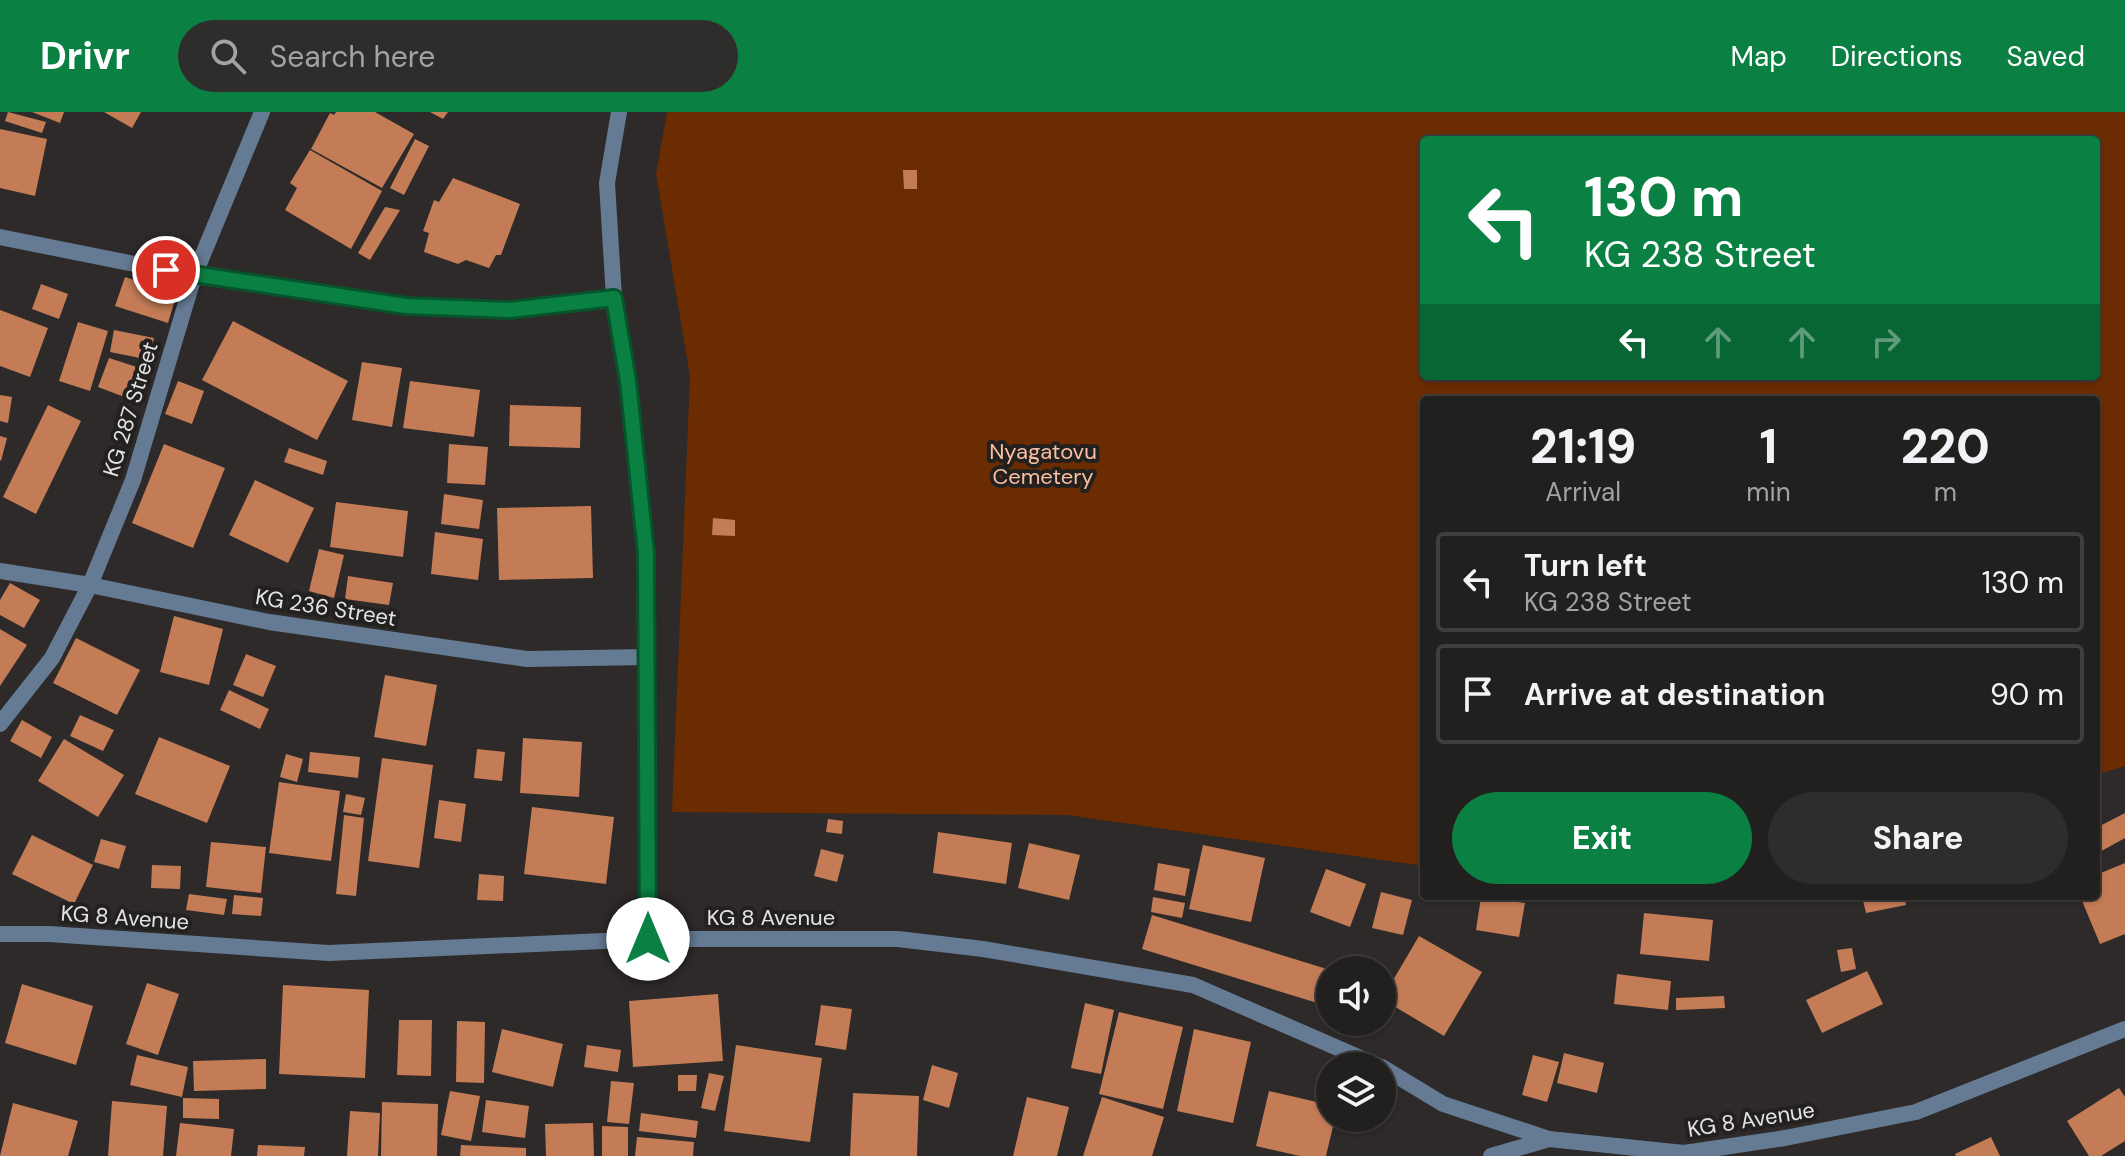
<!DOCTYPE html>
<style>
:root{--surface:#22201f;--page:#2e2d2c;--text:#f1f3f6;--muted:#a2a3a4;--line:#3f3e3d;--accent:#0b8043}
body{margin:0;font-family:"DM Sans",sans-serif;background:var(--page);color:var(--text);height:100vh;display:flex;flex-direction:column;font-size:30px;white-space:nowrap}
*{box-sizing:border-box;margin:0}
p{font-size:26px;color:var(--muted)}
.icon{flex:none;width:44px;height:44px;fill:none;stroke:currentColor;stroke-width:2;stroke-linecap:round;stroke-linejoin:round}
.map{position:relative;flex:1;overflow:hidden}
.side{position:absolute;left:1420px;top:284px;width:680px;height:504px;display:flex;flex-direction:column;background:var(--surface);border-radius:8px;box-shadow:0 2px 6px #0004,0 0 0 2px var(--line)}
.side>*{flex:none}
.guide{position:absolute;left:1420px;top:24px;width:680px;height:244px;border-radius:8px;box-shadow:0 2px 6px #0004,0 0 0 2px var(--line);background:#0b8043;color:#fff;overflow:hidden}
.buttons{position:absolute;left:1316px;top:844px;display:grid;gap:16px}
.buttons a{display:grid;place-items:center;width:80px;height:80px;border-radius:50%;background:var(--surface);box-shadow:0 2px 6px #0004,0 0 0 2px var(--line);font-size:40px}
.pin{position:absolute;display:grid;place-items:center;width:68px;height:68px;color:#fff;margin:-34px;border:4px solid #fff;border-radius:50%;box-shadow:0 2px 8px #0007}
.me{position:absolute;width:88px;margin:-44px;rotate:0deg;stroke-linejoin:round;filter:drop-shadow(0 0 6px #0008)}
.turn{display:flex;align-items:center;gap:28px;height:168px;padding:0 32px;font-size:36px}
.turn .icon{width:104px;height:104px;stroke-width:2.5}
.turn b{display:block;font-size:56px;line-height:68px}
.lanes{display:flex;align-items:center;height:76px;padding:0 32px;background:#0003;justify-content:center;gap:40px;direction:ltr}
.lanes .off{opacity:.35}
.eta{display:flex;justify-content:space-evenly;align-items:center;height:136px;text-align:center}
.eta b{font-size:48px;font-weight:800;line-height:56px}
.cta{display:flex;gap:16px;margin-top:auto;padding:16px 32px}
.cta a{flex:1;height:92px;border-radius:48px;background:var(--accent);color:#fff;font-size:32px;font-weight:800;line-height:92px;text-align:center}
.cta a+a{background:var(--page);color:var(--text)}
ul{padding:0;list-style:none}
li{display:flex;align-items:center;gap:24px;height:100px;margin:0 16px 12px;padding:0 16px;border:4px solid var(--line);border-radius:8px}
li div{flex:1}
li b{display:block;font-size:30px}
li em{font-style:normal}
header{display:flex;align-items:center;gap:48px;box-sizing:border-box;height:112px;padding:0 40px;background:var(--accent);color:#fff}
header strong{font-size:38px}
nav{display:flex;gap:44px;margin-inline-start:auto;font-size:28px}
.search{width:560px;height:72px;background:var(--page);display:flex;align-items:center;gap:20px;box-sizing:border-box;padding:0 28px;border-radius:44px;color:var(--muted);font-size:30px}
.map>svg:first-child{display:block}
</style>
<header>
<strong>Drivr</strong>
<div class="search"><svg class="icon" aria-label="search" viewBox="0 0 24 24"><circle cx="10" cy="10" r="6"/><path d="M15 15l6 6"/></svg>Search here</div>
<nav><a>Map</a><a>Directions</a><a>Saved</a></nav>
</header>
<div class="map">
<svg width="2125" height="1044" viewBox="0 0 2125 1044">
<rect width="100%" height="100%" fill="#2d2a29"/>
<path fill="#6b2c02" fill-rule="evenodd" d="M667 0H2125V654L2096 663V288H1424V754L1067 703 672 700 690 264 656 62ZM1424 28H2096V264H1424Z
M1604 784H1764L1636 789Z"/>
<path fill="#c47c57" d="M8 0 46 10 42 21 5 9Z
M32 0H64L60 11Z
M104 0H141L132 16Z
M336 0H375L414 22 382 76 311 37 330 1 334 3Z
M430 0H448L443 7Z
M0 17 47 27 35 84 0 76Z
M415 27 429 34 404 83 390 76Z
M310 38 382 79 351 137 285 98 297 76 290 71Z
M903 58H917V77H904Z
M453 66 520 92 501 143H496L489 156 466 148 458 152 424 140 429 121 423 119 434 88 439 90Z
M385 95 400 98 370 148 358 141Z
M125 165 177 181 168 211 115 194Z
M41 172 68 182 59 207 32 197Z
M0 198 48 216 30 265 0 254Z
M233 209 348 269 317 328 202 268Z
M78 210 108 219 90 279 59 269Z
M114 218 154 226 150 248 110 240Z
M109 246 146 258 135 289 98 275Z
M362 250 402 256 392 315 352 308Z
M178 269 204 279 192 312 165 302Z
M410 269 480 278 474 325 403 316Z
M0 283 12 285 8 311 0 309Z
M48 293 81 309 36 402 3 385Z
M510 293 581 295 580 336 509 334Z
M0 324 7 326 1 349 0 348Z
M164 332 225 356 193 436 132 411Z
M449 332 488 335 485 373 447 371Z
M289 336 327 349 323 363 284 350Z
M255 368 314 396 288 451 229 423Z
M444 382 483 388 479 417 441 412Z
M336 390 408 399 403 445 330 435Z
M591 394 593 466 499 468 497 396Z
M713 406 735 408V424L712 423Z
M435 420 483 427 478 468 431 462Z
M319 437 344 443 334 486 309 479Z
M348 464 393 471 389 493 345 487Z
M10 471 40 488 24 516 0 503V488Z
M174 504 223 517 209 573 160 560Z
M0 517 27 533 0 574Z
M76 526 140 558 117 603 53 571Z
M246 542 276 554 263 585 233 573Z
M385 563 437 573 426 634 374 625Z
M229 578 269 597 260 617 220 598Z
M80 603 114 618 103 639 70 624Z
M22 608 52 625 41 646 10 629Z
M159 625 230 654 207 711 135 682Z
M523 626 582 630 579 685 520 681Z
M64 627 124 663 98 705 38 669Z
M477 637 505 640 502 669 474 666Z
M310 640 360 645 358 666 308 660Z
M286 642 303 647 297 670 280 665Z
M382 646 433 653 419 756 368 749Z
M279 670 340 679 331 749 269 741Z
M346 682 365 686 361 703 343 700Z
M439 688 466 692 461 730 434 726Z
M532 695 614 705 606 772 524 762Z
M2125 701V726L2096 742V716Z
M344 703 364 706 356 784 336 782Z
M828 707 843 709 842 722 826 720Z
M938 720 1012 731 1006 772 933 761Z
M32 723 93 753 74 792 12 762Z
M101 727 126 734 119 757 94 750Z
M211 730 266 735 261 781 206 775Z
M1029 731 1080 743 1069 788 1018 776Z
M1203 733 1265 746 1251 810 1189 797Z
M821 737 844 743 837 770 814 764Z
M1158 751 1190 757 1185 784 1154 778Z
M2125 751V822L2100 832 2080 784H2096V763Z
M152 753 181 754 180 777 151 776Z
M1326 757 1366 772 1350 815 1310 800Z
M479 762 504 764 503 789 477 788Z
M1381 780 1412 788 1403 823 1372 816Z
M189 782 227 787 224 803 186 798Z
M234 783 263 786 261 804 232 802Z
M1862 784H1904L1906 793 1866 801Z
M1153 785 1185 791 1182 806 1151 800Z
M1481 785 1525 791 1519 825 1476 818Z
M1644 801 1713 808 1709 849 1640 842Z
M1152 803 1330 858V873L1324 893 1142 837Z
M1419 824 1482 860 1444 924 1382 887Z
M1852 836 1856 857 1841 860 1837 838Z
M1867 859 1883 892 1822 921 1806 888Z
M1617 862 1671 869 1668 898 1614 892Z
M147 871 179 882 158 943 126 932Z
M22 872 93 894 76 953 5 931Z
M283 873 369 878 365 966 279 962Z
M718 882 723 949 633 955 629 889Z
M1724 884 1725 896 1676 898V886Z
M1085 891 1114 898 1101 962 1071 956Z
M821 893 852 897 846 938 815 933Z
M1119 900 1183 915 1163 997 1099 982Z
M399 908H432L431 964 397 963Z
M457 909 485 910 484 971 456 970Z
M502 917 563 932 553 975 492 960Z
M1194 917 1251 930 1233 1011 1177 999Z
M587 933 621 938 618 960 584 955Z
M736 933 822 946 810 1030 724 1019Z
M1564 941 1604 951 1597 981 1557 971Z
M137 943 188 955 182 985 130 973Z
M1533 943 1559 950 1547 990 1522 983Z
M266 947V977L194 979 193 949Z
M932 953 958 961 949 996 923 988Z
M709 961 724 964 715 999 701 996Z
M678 963H697L696 979H678Z
M611 969 634 971 629 1012 607 1010Z
M2119 976 2125 985V1029L2101 1044H2089L2067 1009Z
M450 979 480 984 471 1029 441 1023Z
M1269 979 1330 993V1006H1335L1326 1044H1300L1256 1034Z
M853 981 919 984 917 1044H850Z
M1027 985 1069 995 1057 1044H1013Z
M1102 985 1164 1005 1152 1044H1083Z
M183 986 219 987V1007L183 1006Z
M486 988 529 994 525 1026 482 1020Z
M112 989 167 994 163 1044H108Z
M382 990 438 992 437 1044H381Z
M13 991 78 1009 68 1044H0Z
M350 999 380 1001 378 1044H347Z
M641 1001 698 1009 696 1026 639 1019Z
M180 1011 234 1017 231 1044H176Z
M593 1011 594 1044H546L545 1012Z
M602 1014 628 1015V1044H602Z
M637 1025 694 1030 693 1044H635Z
M1991 1025 2000 1044H1956L1955 1042Z
M258 1033 305 1035 304 1044H257Z
M461 1033 526 1036V1044H460Z"/>
<g fill="none" stroke-linecap="round" stroke-linejoin="round">
<path stroke="#657b94" stroke-width="16" d="M619 0 607 71 614 186 628 269 646 441 648 827
M0 125 194 164 406 194 510 198 614 186
M0 459 90 473 269 510 527 547 648 545
M0 612 52 546 90 473 133 368 194 164 262 0
M1491 1044 1549 1027"/>
<path stroke="#657b94" stroke-width="16" d="M0 822H49L329 841 648 827H898L983 837 1193 873 1379 954
M1382 955 1443 992 1549 1027 1684 1041 1785 1026 1916 1000 2125 917"/>
</g>
<g fill="none" stroke-linecap="round" stroke-linejoin="round">
<defs>
<path id="route" d="M166 158 406 194 510 198 614 186 628 269 646 441 648 827"/>
</defs>
<use href="#route" stroke="#07532c" stroke-width="20"/>
<use href="#route" stroke="#0b8043" stroke-width="14"/>
</g>
<g text-anchor="middle" stroke-width="8" stroke-linejoin="round" paint-order="stroke">
<g font-size="22" fill="#e5e3e3" stroke="#23211f">
<text transform="translate(130 297) rotate(-73)" y="8">KG 287 Street</text>
<text transform="translate(326 495) rotate(9)" y="8">KG 236 Street</text>
<text transform="translate(125 805) rotate(4)" y="8">KG 8 Avenue</text>
<text x="771" y="813">KG 8 Avenue</text>
<text transform="translate(1751 1007) rotate(-9)" y="8">KG 8 Avenue</text>
</g>
<g font-size="22" fill="#fabea1" stroke="#23211f">
<text x="1043" y="347">Nyagatovu<tspan x="1043" dy="25">Cemetery</tspan></text>
</g>
</g>
</svg>
<div class="buttons">
<a><svg class="icon" aria-label="sound" viewBox="0 0 24 24"><path d="M4 9h4l5-4v14l-5-4H4zM17 9q2 3 0 6"/></svg></a>
<a><svg class="icon" aria-label="layers" viewBox="0 0 24 24"><path d="M12 4l9 5-9 5-9-5zM3 14l9 5 9-5"/></svg></a>
</div>
<div class="pin" style="left:166px;top:158px;background:#d93025"><svg class="icon" aria-label="arrive" viewBox="0 0 24 24"><path d="M6 21V4h12l-3 4 3 4H6"/></svg></div>
<svg class="me" style="left:648px;top:827px" viewBox="-20 -20 40 40"><circle r="19" fill="#fff"/><path d="M0-13L10 11 0 6-10 11z" fill="#0b8043"/></svg>
<div class="guide">
<div class="turn"><svg class="icon" aria-label="left" viewBox="0 0 24 24"><path d="M17 20v-9H6M10 6l-5 5 5 5"/></svg><div><b>130 m</b>KG 238 Street</div></div>
<div class="lanes"><svg class="icon" aria-label="left" viewBox="0 0 24 24"><path d="M17 20v-9H6M10 6l-5 5 5 5"/></svg><svg class="icon off" aria-label="ahead" viewBox="0 0 24 24"><path d="M12 20V5M6 11l6-6 6 6"/></svg><svg class="icon off" aria-label="ahead" viewBox="0 0 24 24"><path d="M12 20V5M6 11l6-6 6 6"/></svg><svg class="icon off" aria-label="right" viewBox="0 0 24 24"><path d="M7 20v-9h11M14 6l5 5-5 5"/></svg></div>
</div>
<section class="side">
<div class="eta">
<div><b>21:19</b><p>Arrival</p></div>
<div><b>1</b><p>min</p></div>
<div><b>220</b><p>m</p></div>
</div>
<ul>
<li><svg class="icon" aria-label="left" viewBox="0 0 24 24"><path d="M17 20v-9H6M10 6l-5 5 5 5"/></svg><div><b>Turn left</b><p>KG 238 Street</p></div><em>130 m</em></li>
<li><svg class="icon" aria-label="arrive" viewBox="0 0 24 24"><path d="M6 21V4h12l-3 4 3 4H6"/></svg><div><b>Arrive at destination</b></div><em>90 m</em></li>
</ul>
<div class="cta"><a>Exit</a><a>Share</a></div>
</section>
</div>
